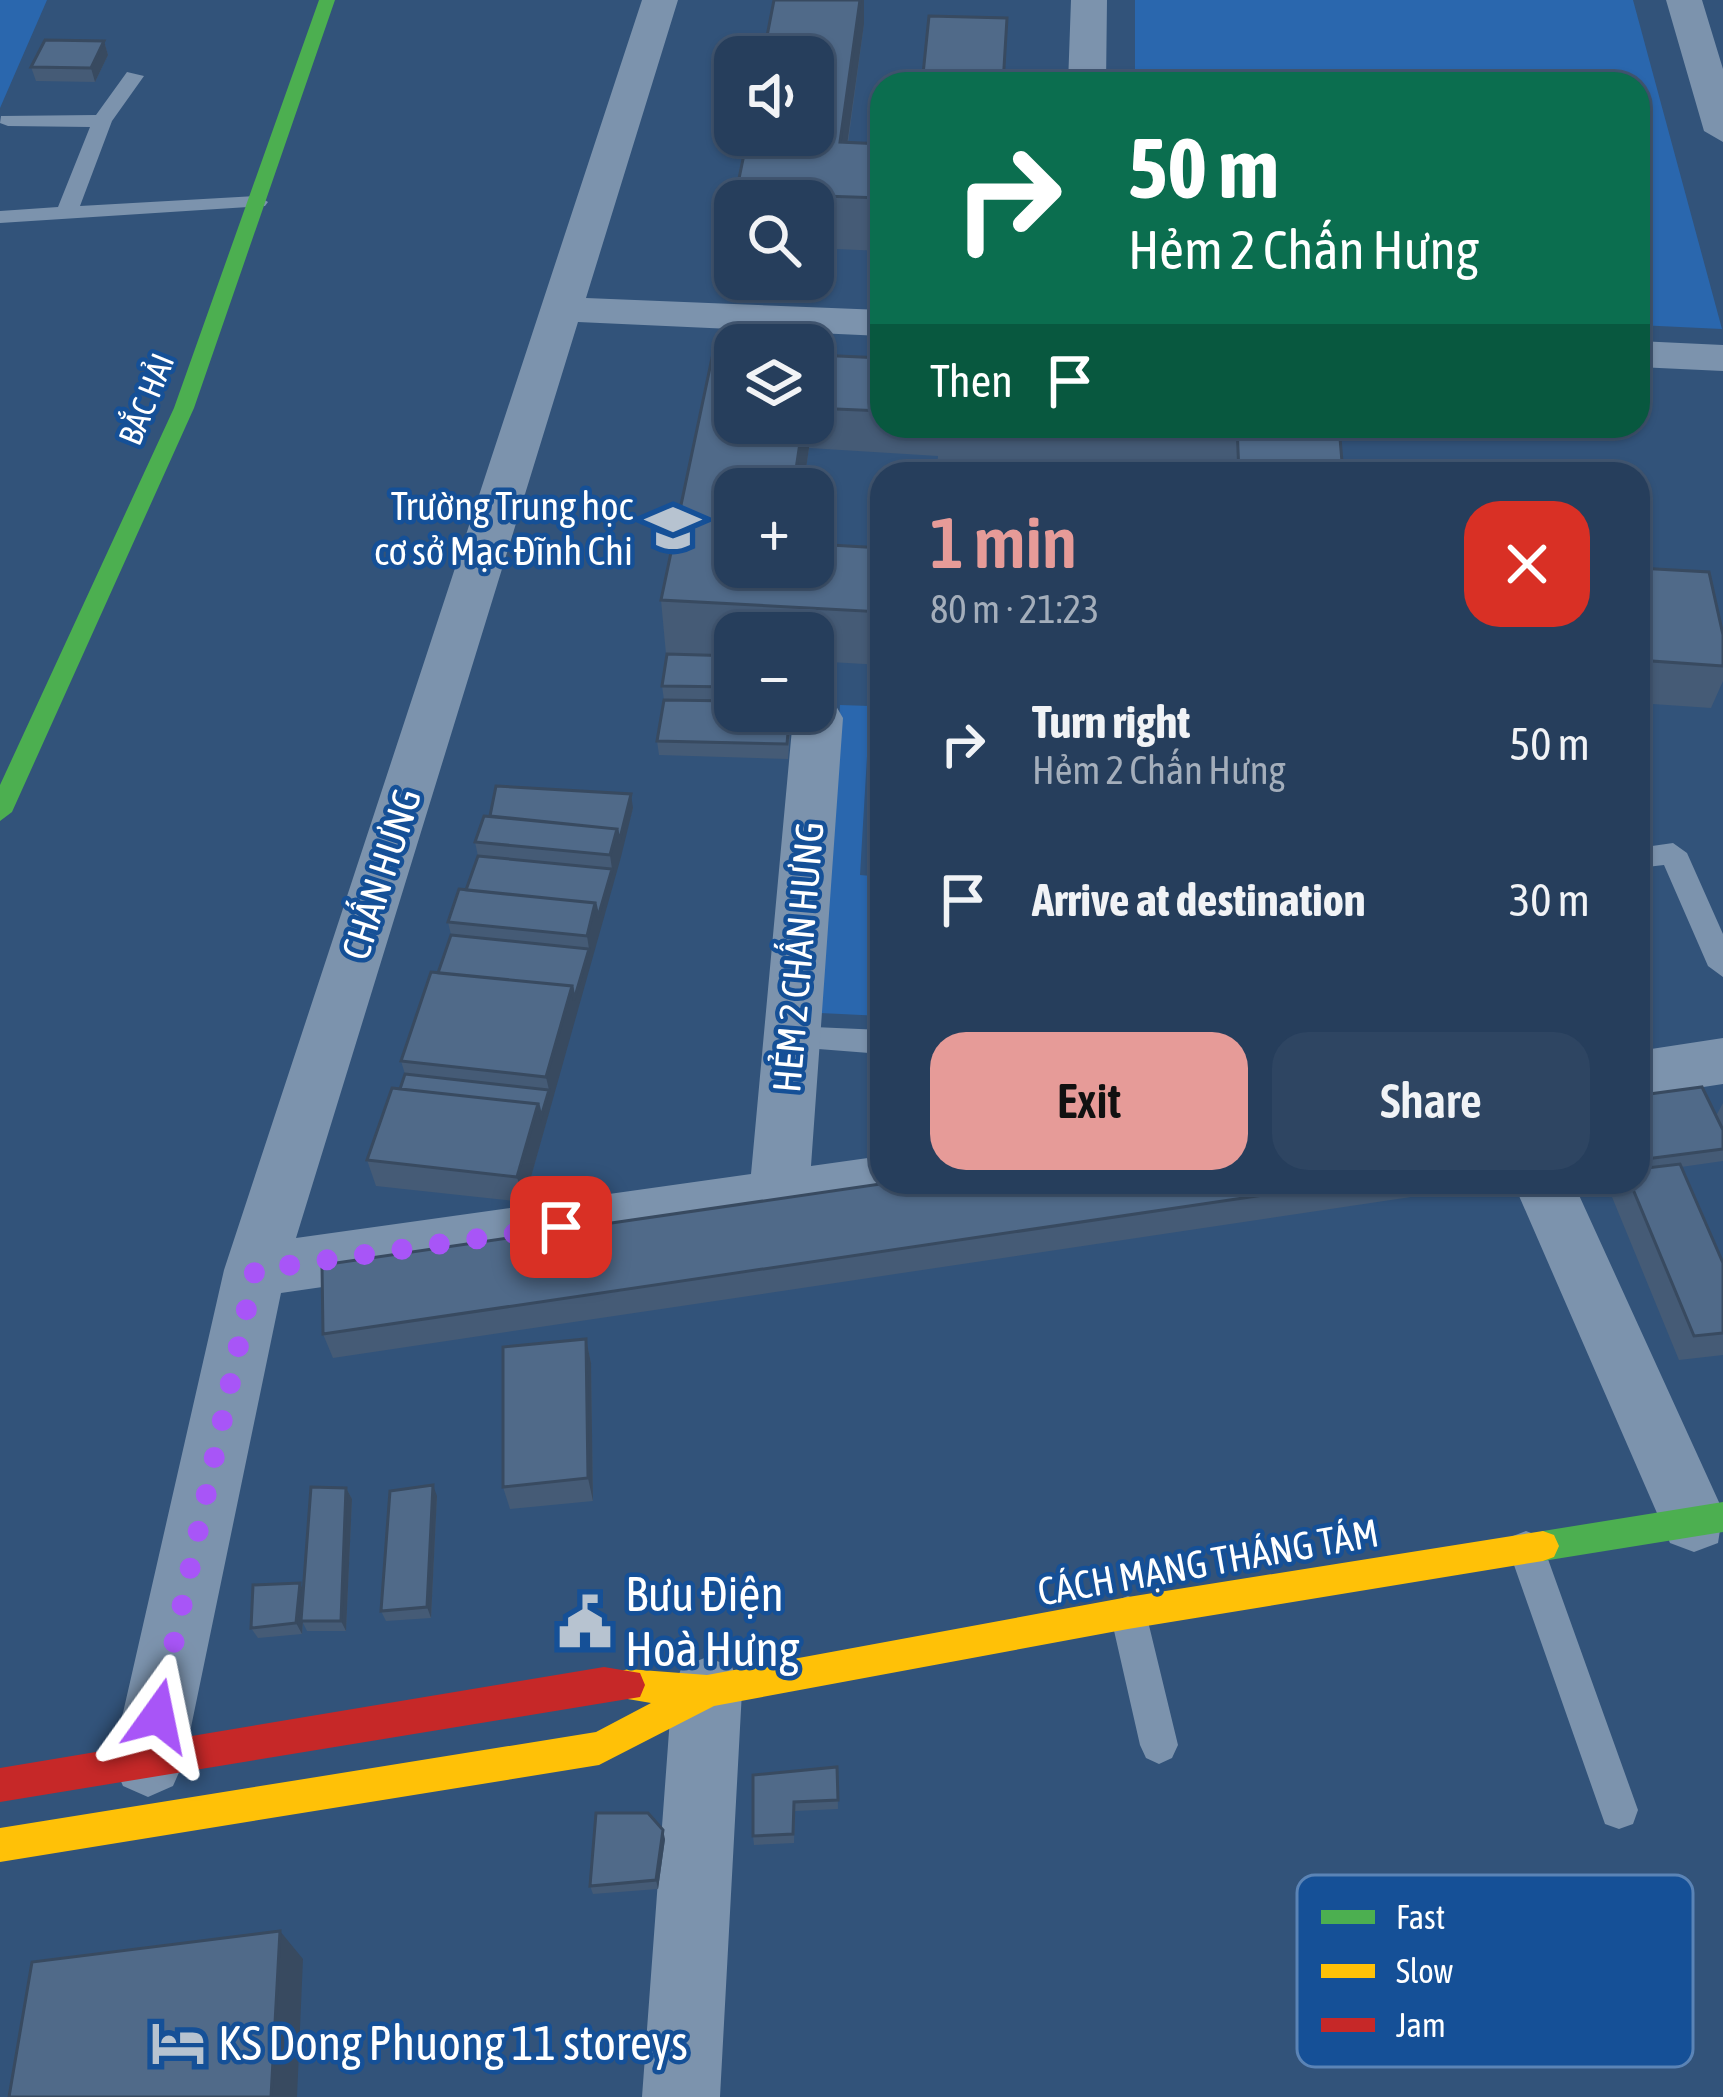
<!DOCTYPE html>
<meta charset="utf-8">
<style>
:root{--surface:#263e5c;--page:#2e4562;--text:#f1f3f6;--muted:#a4aebb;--line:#425772;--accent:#e69b98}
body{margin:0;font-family:"Asap Condensed",sans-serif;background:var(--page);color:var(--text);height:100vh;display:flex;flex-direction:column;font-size:45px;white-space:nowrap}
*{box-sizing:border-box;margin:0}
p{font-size:39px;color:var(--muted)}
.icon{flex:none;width:66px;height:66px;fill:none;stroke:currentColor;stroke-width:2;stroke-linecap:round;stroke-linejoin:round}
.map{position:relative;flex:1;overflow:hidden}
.side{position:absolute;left:870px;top:462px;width:780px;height:732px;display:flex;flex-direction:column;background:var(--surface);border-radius:36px;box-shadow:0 3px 9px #0004,0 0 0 3px var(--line)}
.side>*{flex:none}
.banner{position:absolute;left:870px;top:72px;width:780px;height:366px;border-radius:36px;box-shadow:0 3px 9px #0004,0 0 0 3px var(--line);background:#0b6e4f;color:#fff;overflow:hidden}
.controls{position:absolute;left:714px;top:36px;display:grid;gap:24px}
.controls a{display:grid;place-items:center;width:120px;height:120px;border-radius:24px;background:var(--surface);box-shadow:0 3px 9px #0004,0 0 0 3px var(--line);font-size:60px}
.pin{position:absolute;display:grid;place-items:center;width:102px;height:102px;color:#fff;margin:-51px;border-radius:24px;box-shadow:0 6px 18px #0006}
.me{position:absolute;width:132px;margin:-66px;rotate:12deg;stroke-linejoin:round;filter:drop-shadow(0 0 9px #0008)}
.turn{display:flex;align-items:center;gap:42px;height:252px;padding:0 60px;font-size:54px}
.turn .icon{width:156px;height:156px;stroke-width:2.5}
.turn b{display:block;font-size:84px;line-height:102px}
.then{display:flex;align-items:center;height:114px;padding:0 60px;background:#0003;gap:24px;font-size:45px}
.round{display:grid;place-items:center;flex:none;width:126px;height:126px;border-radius:36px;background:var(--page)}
.summary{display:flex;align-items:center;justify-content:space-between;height:204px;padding:0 60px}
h1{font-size:72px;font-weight:600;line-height:90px;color:var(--accent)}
.button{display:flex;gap:24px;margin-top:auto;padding:24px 60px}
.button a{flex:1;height:138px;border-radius:36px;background:var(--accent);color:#111;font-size:48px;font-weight:600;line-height:138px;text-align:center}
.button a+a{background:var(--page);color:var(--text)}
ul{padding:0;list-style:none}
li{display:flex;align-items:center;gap:36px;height:156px;padding:0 60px}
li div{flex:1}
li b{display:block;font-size:45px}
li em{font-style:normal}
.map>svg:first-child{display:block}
</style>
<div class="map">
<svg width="1723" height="2097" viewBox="0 0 1723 2097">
<rect width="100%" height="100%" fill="#32537a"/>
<path fill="#2a67ae" d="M0 0H47L0 108Z
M1135 0H1633L1722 329 1638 325V84H1135Z
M840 705 870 706 860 875 882 877V1016L820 1013Z"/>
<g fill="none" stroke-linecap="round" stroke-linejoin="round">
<path fill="#7c93ad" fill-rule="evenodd" d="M127 72 144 76 112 121 80 206 258 196 268 202 265 206 0 223V211L58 207 90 127 8 126 0 123 1 116 96 115Z
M1673 843 1687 853 1723 934V977L1708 966 1664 865 1638 868V848Z
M791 1026 882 1030V1054L780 1046 776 1038 780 1030Z
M1526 1531 1539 1536 1544 1548 1638 1810 1633 1824 1619 1829 1605 1824 1600 1810 1508 1548 1513 1536Z
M1128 1596 1141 1601 1146 1613 1178 1745 1172 1758 1159 1764 1146 1758 1140 1745 1110 1613 1115 1601Z"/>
<path fill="#7c93ad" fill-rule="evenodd" d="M642 0H678L586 298 882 310V336L578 322 296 1238 751 1174 793 718 797 711H813L818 700 836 706 843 718 811 1166 882 1156V1182H911L903 1199 882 1206 281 1293 184 1761 173 1786 148 1797 123 1786 112 1761 224 1270Z
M1071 0H1107L1106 84H1068Z
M1666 0H1702L1723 69V142L1704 131Z
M1638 341 1723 345V371L1638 367Z
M1723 1038V1084L1638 1097V1051Z
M1513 1182H1573L1723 1511 1718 1543 1694 1552 1670 1543Z
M707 1657 732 1667 742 1691 720 2097H642L672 1691 682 1667Z"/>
<path fill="#4caf50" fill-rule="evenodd" d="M319 0H335L194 408 12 812 0 821V785L174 408Z
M1723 1502V1532L1543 1561 1532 1557 1527 1546 1532 1535 1543 1531Z"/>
<path fill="#ffc107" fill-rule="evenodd" d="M1543 1531 1554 1535 1559 1546 1554 1557 1543 1561 1128 1629 714 1706 599 1765 0 1862V1828L596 1732 651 1703 616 1697 611 1685 616 1673 628 1669 707 1675 1128 1597Z"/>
<path fill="#c62828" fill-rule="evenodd" d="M604 1667 640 1673 645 1685 640 1697 0 1802V1768Z"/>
</g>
<path fill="#455b76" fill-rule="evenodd" d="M774 0H864V24L848 143 882 144V251L813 248V201H737L736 193Z
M104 41 108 55 95 82 36 81 31 67Z
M716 339 816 344V355L882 358V426H1339L1343 474H1228V470L1098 464 1097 474 937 466 938 456 809 448 803 489H735V567H813V544L882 548V665L813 661V633H735V711H792L788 759 659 755 657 741 664 700 662 686 667 654 696 655 666 654 661 600ZM735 345H813V423H735Z
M1638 568 1723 635V681L1711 708 1638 703Z
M633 808 524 1202 376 1186 367 1160 400 1089 405 1074 401 1061 438 973 451 935 448 922 467 890 478 856 475 842Z
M1642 1095 1716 1116 1723 1103V1161L1681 1167 1723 1263V1355L1679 1360 1612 1197 1619 1182H1638V1102Z
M894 1182H1481L1478 1187 333 1358 323 1334Z
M586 1339 591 1363 593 1501 510 1509 503 1487Z
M346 1488 352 1499 346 1631H307L303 1623 302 1634 258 1638 251 1628 304 1591Z
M437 1496 431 1618 386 1621 381 1611Z
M837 1767 838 1809 795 1811 794 1843 754 1845 753 1836Z
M665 1839 658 1889 593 1894 590 1886Z"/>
<path fill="#384a60" d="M860 0H864V24L840 195V142Z
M104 41 108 55 95 82 91 68Z
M803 423H808L809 448 803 489H793Z
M631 794 633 808 621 857 524 1202 517 1177 538 1104 549 1090 546 1077 572 986 589 949 587 936 595 903 612 869 610 855 617 829Z
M586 1339 591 1363 593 1501 588 1478Z
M433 1485 437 1496 431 1618 427 1607Z
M346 1488 352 1499 346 1631 341 1621Z
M300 1583 305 1594 302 1634 296 1623Z
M663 1830 665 1839 658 1889 656 1880Z
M280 1931 303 1959 297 2097H271Z"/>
<path fill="#506a89" stroke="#384a60" stroke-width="3" d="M774 0H860L840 142 882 144V198L736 193 748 135H813V57H763Z
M929 16 1007 18 1003 84H922Z
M45 40 104 41 91 68 31 67Z
M716 339 816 344 813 361V345H735V423H803L793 489H735V567H813V544L882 548V612L661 600Z
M816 355 882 358V411L813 408V375Z
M976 426H1102V432Z
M1237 426H1339L1343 474H1239Z
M1638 568 1709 572 1723 635V666L1638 660Z
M667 654 735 656V687L662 686Z
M664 700 735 701V711H790L787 744 657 741Z
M496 786 631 794 619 842 617 829 490 816Z
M484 816 617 829 610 855 475 842Z
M478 856 612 869 598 917 595 903 466 890Z
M459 889 595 903 587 936 448 922Z
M451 935 589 949 574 1000 572 986 438 973Z
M431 972 572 986 546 1077 401 1061Z
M405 1074 549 1090 541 1117 538 1104 400 1089Z
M1702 1087 1723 1130V1149L1638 1160V1109L1648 1108 1642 1095Z
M392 1088 538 1104 517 1177 367 1160Z
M1680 1164 1723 1263V1333L1694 1336 1630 1182H1638V1169Z
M894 1182H1352L323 1334 322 1265Z
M1354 1182H1408L1409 1186 1350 1194Z
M586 1339 588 1478 503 1487V1347Z
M433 1485 427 1607 381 1611 390 1491Z
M311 1487 346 1488 341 1621H301Z
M300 1583 296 1623 251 1628 253 1585Z
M837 1767 838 1800 794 1802 793 1834 753 1836V1775Z
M596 1813H648L663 1830 656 1880 590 1886Z
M280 1931 271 2097H9L32 1962Z"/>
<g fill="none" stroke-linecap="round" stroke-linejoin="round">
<path stroke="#a855f7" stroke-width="21" stroke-dasharray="0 37.8" d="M158 1716 255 1270 561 1227"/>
</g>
<defs>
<symbol id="school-bare" viewBox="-9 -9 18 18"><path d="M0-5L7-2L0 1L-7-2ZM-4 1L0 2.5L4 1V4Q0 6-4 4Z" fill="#b7c3d0" stroke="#155097" stroke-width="2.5" paint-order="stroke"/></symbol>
<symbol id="civic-bare" viewBox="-9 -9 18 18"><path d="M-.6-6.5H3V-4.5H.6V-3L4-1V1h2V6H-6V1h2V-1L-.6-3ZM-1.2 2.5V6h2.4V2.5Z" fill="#b7c3d0" stroke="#155097" stroke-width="2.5" paint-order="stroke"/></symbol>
<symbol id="hotel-bare" viewBox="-9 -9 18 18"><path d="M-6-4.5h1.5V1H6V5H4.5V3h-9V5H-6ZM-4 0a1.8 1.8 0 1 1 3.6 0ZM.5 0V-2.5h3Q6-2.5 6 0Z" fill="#b7c3d0" stroke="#155097" stroke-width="2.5" paint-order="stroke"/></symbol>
</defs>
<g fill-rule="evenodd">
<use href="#school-bare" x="635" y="490" width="76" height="76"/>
<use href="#civic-bare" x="547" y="1584" width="76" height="76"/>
<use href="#hotel-bare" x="140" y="2005" width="76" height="76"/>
</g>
<g text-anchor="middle" stroke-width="9" stroke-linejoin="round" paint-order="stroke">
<g font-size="33" fill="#fff" stroke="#155097">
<text transform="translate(146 399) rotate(-68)" y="12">BẮC HẢI</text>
</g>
<g font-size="39" fill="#fff" stroke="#155097" text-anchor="end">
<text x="633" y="520">Trường Trung học<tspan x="633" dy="45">cơ sở Mạc Đĩnh Chi</tspan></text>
</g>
<g font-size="39" fill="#fff" stroke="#155097">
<text transform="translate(381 874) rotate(-72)" y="14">CHẤN HƯNG</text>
<text transform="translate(798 957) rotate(-85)" y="14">HẺM 2 CHẤN HƯNG</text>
<text transform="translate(1208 1562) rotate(-10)" y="14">CÁCH MẠNG THÁNG TÁM</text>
</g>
<g font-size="48" fill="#fff" stroke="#155097" text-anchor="start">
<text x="625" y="1611">Bưu Điện<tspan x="625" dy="55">Hoà Hưng</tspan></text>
<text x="218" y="2060">KS Dong Phuong 11 storeys</text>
</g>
</g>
<rect x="1297" y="1875" width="396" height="192" rx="18" fill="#155097" stroke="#5b84b6" stroke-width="3"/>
<rect x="1321" y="1910" width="54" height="14" fill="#4caf50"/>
<rect x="1321" y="1964" width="54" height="14" fill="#ffc107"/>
<rect x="1321" y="2018" width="54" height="14" fill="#c62828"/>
<g font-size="33" fill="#fff">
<text x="1396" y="1929">Fast</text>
<text x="1396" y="1983">Slow</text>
<text x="1396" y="2037">Jam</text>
</g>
</svg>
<div class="controls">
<a><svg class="icon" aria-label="sound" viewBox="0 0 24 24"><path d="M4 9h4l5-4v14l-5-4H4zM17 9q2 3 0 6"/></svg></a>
<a><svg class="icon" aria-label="search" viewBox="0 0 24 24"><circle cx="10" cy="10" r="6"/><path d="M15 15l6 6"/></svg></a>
<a><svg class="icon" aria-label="layers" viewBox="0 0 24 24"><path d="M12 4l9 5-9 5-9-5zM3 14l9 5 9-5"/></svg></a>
<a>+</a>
<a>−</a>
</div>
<div class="pin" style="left:561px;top:1227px;background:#d93025"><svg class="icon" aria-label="arrive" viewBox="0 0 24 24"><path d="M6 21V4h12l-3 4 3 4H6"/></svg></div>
<svg class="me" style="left:158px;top:1716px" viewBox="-20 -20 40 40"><path d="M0-17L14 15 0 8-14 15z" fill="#a855f7" stroke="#fff" stroke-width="4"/></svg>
<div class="banner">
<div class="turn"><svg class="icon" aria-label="right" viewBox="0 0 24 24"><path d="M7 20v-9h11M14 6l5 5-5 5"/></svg><div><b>50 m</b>Hẻm 2 Chấn Hưng</div></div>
<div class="then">Then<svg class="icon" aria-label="arrive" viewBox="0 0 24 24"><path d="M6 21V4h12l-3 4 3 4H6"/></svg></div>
</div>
<section class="side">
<div class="summary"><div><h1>1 min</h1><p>80 m · 21:23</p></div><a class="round" style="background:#d93025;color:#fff"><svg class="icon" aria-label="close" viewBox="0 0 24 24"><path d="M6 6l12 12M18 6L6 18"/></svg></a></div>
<ul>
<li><svg class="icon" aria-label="right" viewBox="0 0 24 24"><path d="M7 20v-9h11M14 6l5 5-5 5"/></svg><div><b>Turn right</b><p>Hẻm 2 Chấn Hưng</p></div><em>50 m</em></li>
<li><svg class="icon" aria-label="arrive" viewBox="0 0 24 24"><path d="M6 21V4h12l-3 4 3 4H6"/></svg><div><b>Arrive at destination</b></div><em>30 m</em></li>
</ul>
<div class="button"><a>Exit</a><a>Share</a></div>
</section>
</div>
